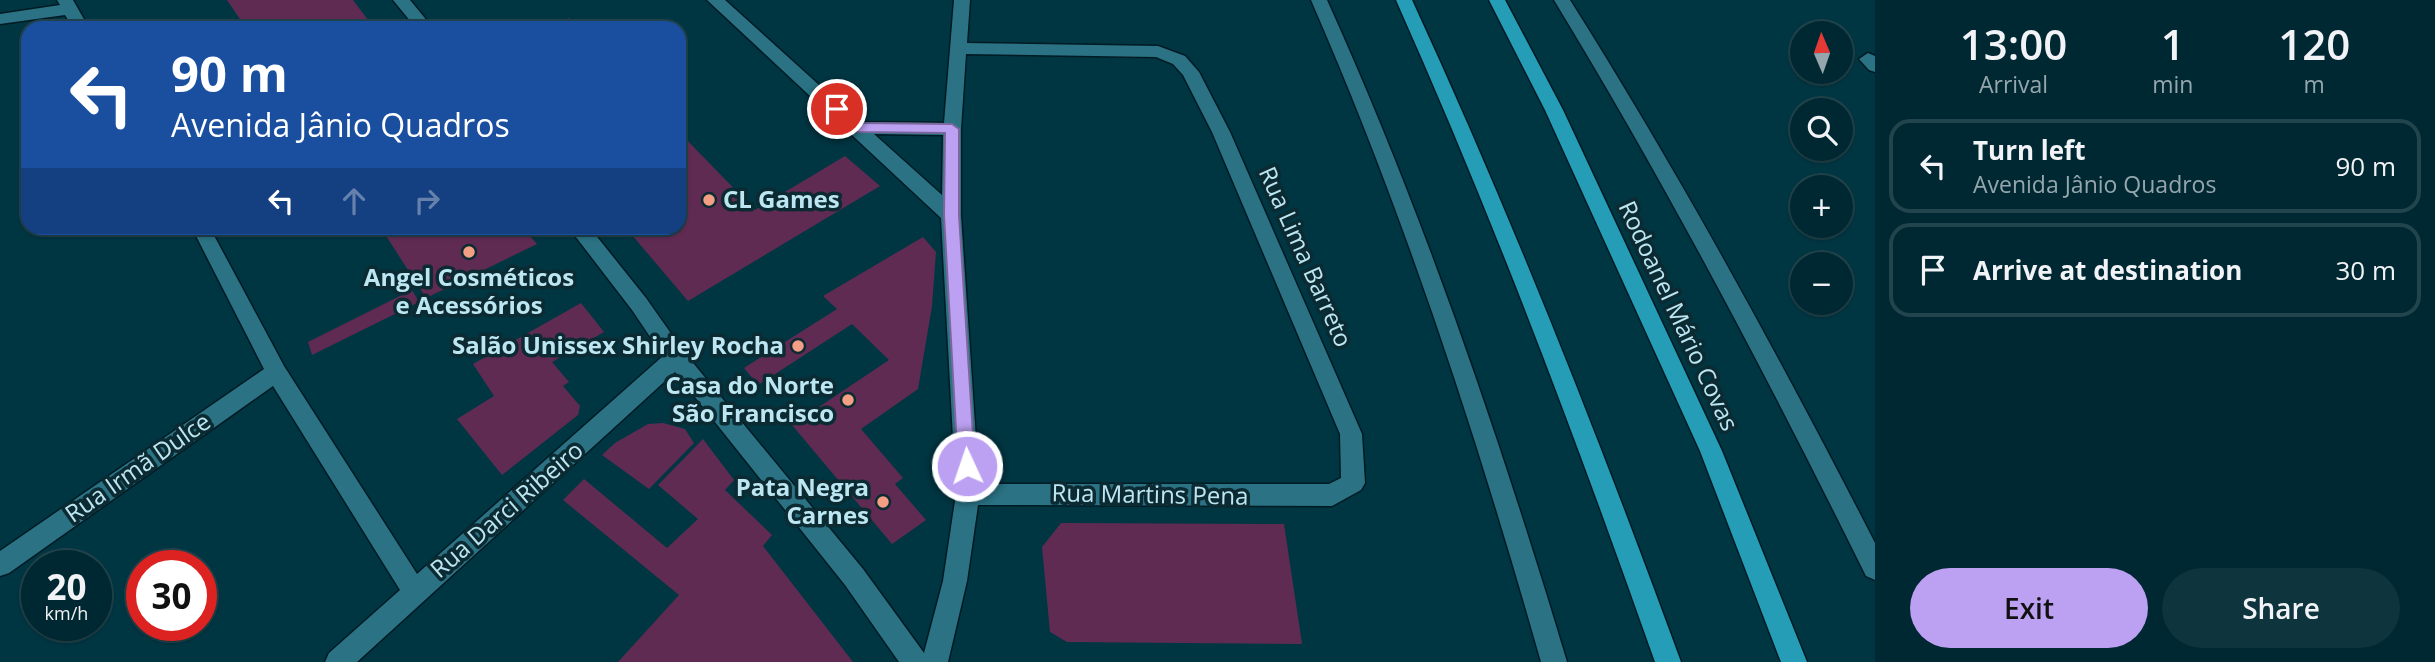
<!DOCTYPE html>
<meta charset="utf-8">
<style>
:root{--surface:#002832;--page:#0e343e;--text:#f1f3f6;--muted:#95a6ac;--line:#22444d;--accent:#bca0f2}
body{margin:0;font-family:"Open Sans",sans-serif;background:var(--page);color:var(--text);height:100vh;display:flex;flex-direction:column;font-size:26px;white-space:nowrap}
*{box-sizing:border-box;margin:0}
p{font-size:23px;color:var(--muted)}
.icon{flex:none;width:38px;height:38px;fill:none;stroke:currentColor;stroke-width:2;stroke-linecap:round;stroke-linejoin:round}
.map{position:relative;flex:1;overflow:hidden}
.sheet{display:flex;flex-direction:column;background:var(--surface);width:560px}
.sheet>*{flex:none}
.banner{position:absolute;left:21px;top:21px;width:665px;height:214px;border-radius:21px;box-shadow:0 2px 5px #0004,0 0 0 2px var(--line);background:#1a4fa0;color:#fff;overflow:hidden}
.needle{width:46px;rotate:358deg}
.buttons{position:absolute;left:1790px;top:21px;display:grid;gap:14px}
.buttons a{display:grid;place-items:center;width:63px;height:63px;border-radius:50%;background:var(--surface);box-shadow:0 2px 5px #0004,0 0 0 2px var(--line);font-size:35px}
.speed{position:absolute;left:21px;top:550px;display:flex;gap:14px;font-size:35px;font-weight:700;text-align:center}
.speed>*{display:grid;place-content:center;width:91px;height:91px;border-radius:50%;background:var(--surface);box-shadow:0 2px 5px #0004,0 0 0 2px var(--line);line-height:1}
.speed small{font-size:18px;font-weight:400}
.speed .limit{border:10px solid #d22;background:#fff;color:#111}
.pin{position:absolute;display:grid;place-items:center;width:60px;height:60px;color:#fff;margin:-30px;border:4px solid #fff;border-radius:50%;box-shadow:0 2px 7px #0007}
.me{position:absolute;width:77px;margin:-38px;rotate:357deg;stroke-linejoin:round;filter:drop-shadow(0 0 5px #0008)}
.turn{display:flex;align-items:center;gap:24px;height:147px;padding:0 35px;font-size:32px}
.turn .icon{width:91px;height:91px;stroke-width:2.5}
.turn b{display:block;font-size:49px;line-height:60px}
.lanes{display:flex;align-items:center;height:66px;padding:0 35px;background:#0003;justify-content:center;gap:35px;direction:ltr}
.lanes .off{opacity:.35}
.eta{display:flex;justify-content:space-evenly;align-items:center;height:119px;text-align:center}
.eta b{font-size:42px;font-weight:600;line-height:49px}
.action{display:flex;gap:14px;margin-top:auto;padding:14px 35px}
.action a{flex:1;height:80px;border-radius:42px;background:var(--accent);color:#111;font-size:28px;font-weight:600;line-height:80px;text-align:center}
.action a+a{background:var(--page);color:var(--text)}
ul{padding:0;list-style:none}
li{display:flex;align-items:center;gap:21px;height:94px;margin:0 14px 10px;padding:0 21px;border:4px solid var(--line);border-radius:21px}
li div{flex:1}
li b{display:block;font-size:26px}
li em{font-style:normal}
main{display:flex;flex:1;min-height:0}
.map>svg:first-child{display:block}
</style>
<main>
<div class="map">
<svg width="1875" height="662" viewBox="0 0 1875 662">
<rect width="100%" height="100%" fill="#003642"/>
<path fill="#602b53" d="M227 0H353L374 28H246Z
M569 18 578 28H547Z
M679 132 755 210 845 156 880 186 688 301 626 228H679Z
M381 228H523L537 244 426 298Z
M923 237 936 252 932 306 918 389 861 429 903 478 895 484 926 520 892 544 792 425 889 360 852 324 758 385 744 368 837 309 823 296Z
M412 290 419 302 312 355 308 342Z
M581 303 604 332 552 362 569 382 563 386 580 406 578 415 502 475 457 419 494 396 473 364Z
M663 423 685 429 694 443 649 489 602 455 615 443 648 424Z
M703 439 734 480 725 490 772 535 763 546 853 662H618L679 595 563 500 584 479 667 548 698 519 658 485Z
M1061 523 1284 524 1302 644 1067 642 1050 632 1042 547Z"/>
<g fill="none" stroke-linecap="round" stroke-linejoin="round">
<defs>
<path id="minor" d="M57 0H73L89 28H73L65 15 0 24V14L60 5Z
M393 0H410L433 28H416Z
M707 0H725L860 122 944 123 954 0H970L967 43 1158 46 1185 56 1199 72 1230 132 1362 434 1365 483 1361 490 1332 506 978 505 967 581 948 662H899L845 585 675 372 357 662H325L329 653 400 590 273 386 9 573 0 576V551L264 369 192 228H210L284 366 417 574 663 356 632 310 569 228H590L646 298 684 352 863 569 924 653 943 581 956 494 941 218ZM966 54 1156 57 1173 64 1183 75 1212 132 1340 434 1341 478 1329 484H979L961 215V129ZM874 134 943 135 942 195Z
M1868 53 1875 56V72L1869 70 1859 59Z"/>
<path id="secondary" d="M1311 0H1327C1424 215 1499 436 1567 662H1541C1477 437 1405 215 1311 0Z
M1554 0H1570C1681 176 1780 358 1875 543V580L1866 576C1769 380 1668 187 1554 0Z"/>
<path id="motorway" d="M1396 0H1412C1512 217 1599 438 1681 662H1655C1576 438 1493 217 1396 0Z
M1489 0H1505L1563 110 1722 451 1807 662H1781L1700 451 1545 110Z"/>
</defs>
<use href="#minor" stroke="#001b23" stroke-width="3"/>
<use href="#secondary" stroke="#001b23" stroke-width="3"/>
<use href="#motorway" stroke="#001b23" stroke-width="3"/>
<use href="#minor" fill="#2a7284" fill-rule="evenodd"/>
<use href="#secondary" fill="#2a7284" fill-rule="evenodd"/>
<use href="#motorway" fill="#269db7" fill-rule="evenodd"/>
</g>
<path fill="#bca0f2" stroke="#7a689d" stroke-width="2" d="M837 105 861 123 952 124 959 129V215L975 466 973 472 967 474 961 472 958 466 944 215 945 133 858 132 833 113 831 109Z"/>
<g fill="#f39f85" stroke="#0c2a32" stroke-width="2.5">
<circle cx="709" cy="200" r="7"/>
<circle cx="469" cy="252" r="7"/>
<circle cx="798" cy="346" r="7"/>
<circle cx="848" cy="400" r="7"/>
<circle cx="883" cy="502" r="7"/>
</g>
<g text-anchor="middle" stroke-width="7" stroke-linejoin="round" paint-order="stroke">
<g font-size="24" font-weight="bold" fill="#bbe6f2" stroke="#0c2a32" text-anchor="end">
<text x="723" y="208" text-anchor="start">CL Games</text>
<text x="469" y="286" text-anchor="middle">Angel Cosméticos<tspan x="469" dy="28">e Acessórios</tspan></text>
<text x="784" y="354">Salão Unissex Shirley Rocha</text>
<text x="834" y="394">Casa do Norte<tspan x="834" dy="28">São Francisco</tspan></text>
<text x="869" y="496">Pata Negra<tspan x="869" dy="28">Carnes</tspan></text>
</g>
<g font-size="24" fill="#bbe6f2" stroke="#0c2a32">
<text transform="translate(1305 257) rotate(66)" y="8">Rua Lima Barreto</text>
<text transform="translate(1678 316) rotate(65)" y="8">Rodoanel Mário Covas</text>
<text transform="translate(138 468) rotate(-35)" y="8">Rua Irmã Dulce</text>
<text transform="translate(1150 495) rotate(1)" y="8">Rua Martins Pena</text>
<text transform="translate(507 510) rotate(-41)" y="8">Rua Darci Ribeiro</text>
</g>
</g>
</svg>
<div class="buttons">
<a><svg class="needle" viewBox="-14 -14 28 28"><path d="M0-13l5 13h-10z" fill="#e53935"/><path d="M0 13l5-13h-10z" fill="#95a6ac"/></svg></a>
<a><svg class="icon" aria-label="search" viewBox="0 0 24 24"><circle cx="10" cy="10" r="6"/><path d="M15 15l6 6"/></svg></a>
<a>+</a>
<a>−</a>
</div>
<div class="speed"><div>20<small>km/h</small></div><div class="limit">30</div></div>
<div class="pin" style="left:837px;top:109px;background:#d93025"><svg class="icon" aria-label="arrive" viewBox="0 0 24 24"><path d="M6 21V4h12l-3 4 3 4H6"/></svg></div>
<svg class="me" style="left:967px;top:466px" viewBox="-20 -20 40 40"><circle r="17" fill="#bca0f2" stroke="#fff" stroke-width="3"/><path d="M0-11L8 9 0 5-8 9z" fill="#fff"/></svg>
<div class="banner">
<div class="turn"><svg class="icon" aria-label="left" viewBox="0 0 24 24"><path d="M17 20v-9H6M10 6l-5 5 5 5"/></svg><div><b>90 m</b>Avenida Jânio Quadros</div></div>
<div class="lanes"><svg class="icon" aria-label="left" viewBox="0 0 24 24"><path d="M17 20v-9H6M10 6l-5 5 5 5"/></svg><svg class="icon off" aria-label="ahead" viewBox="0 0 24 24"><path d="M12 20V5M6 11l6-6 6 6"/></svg><svg class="icon off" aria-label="right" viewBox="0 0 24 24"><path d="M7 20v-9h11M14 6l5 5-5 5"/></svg></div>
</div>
</div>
<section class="sheet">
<div class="eta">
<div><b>13:00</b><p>Arrival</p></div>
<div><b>1</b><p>min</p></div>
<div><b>120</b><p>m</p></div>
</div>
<ul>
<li><svg class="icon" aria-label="left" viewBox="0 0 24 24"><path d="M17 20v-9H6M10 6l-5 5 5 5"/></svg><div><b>Turn left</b><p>Avenida Jânio Quadros</p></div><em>90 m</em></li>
<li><svg class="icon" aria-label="arrive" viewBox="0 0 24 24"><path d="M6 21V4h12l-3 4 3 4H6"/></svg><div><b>Arrive at destination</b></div><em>30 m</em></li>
</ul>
<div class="action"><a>Exit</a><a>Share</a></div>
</section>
</main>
